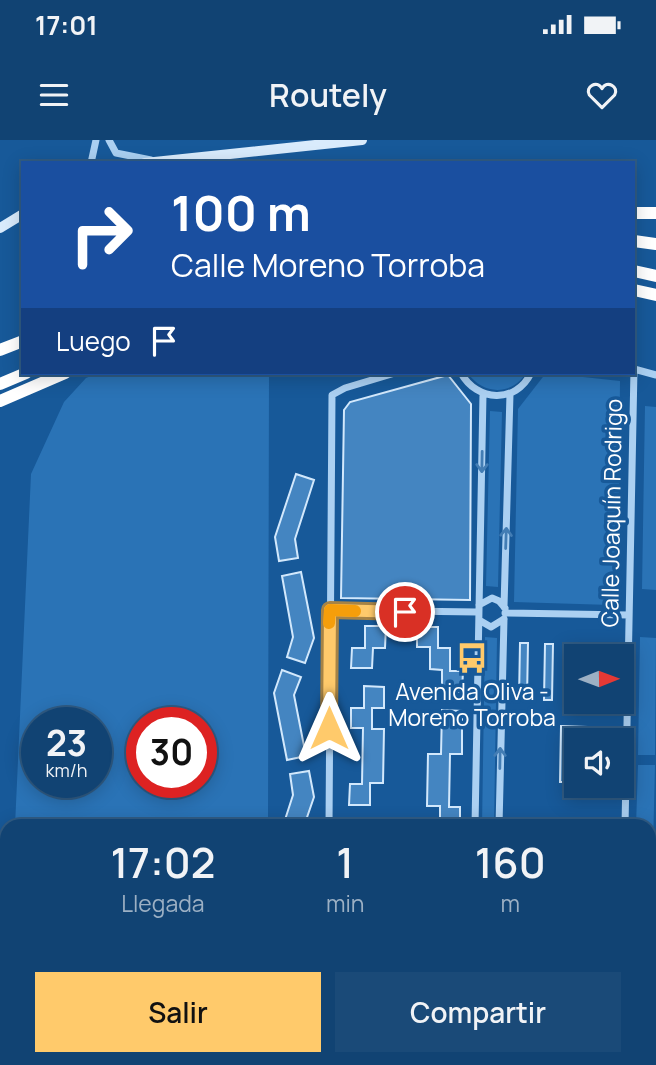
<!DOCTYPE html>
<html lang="es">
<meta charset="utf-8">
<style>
:root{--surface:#114373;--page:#1a4a78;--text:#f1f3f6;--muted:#9cb0c4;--line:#305c85;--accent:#ffca6b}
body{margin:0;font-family:Manrope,sans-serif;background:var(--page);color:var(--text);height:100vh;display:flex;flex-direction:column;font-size:26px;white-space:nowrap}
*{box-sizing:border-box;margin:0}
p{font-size:23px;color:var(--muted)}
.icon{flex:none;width:38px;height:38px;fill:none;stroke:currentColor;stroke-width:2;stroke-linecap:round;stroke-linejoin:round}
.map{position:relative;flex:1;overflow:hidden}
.sheet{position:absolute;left:0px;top:679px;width:656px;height:247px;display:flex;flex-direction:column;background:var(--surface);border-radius:21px 21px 0 0;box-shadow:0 4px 18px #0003,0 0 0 2px var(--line)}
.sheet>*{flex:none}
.guide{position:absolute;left:21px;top:21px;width:614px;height:214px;border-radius:0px;box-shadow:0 4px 18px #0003,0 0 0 2px var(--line);background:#1a4fa0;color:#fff;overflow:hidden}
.needle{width:46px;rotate:89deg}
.controls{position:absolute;left:564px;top:504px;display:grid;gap:14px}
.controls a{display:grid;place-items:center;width:70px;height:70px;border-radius:0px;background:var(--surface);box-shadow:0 4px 18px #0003,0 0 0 2px var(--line);font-size:35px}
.speed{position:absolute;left:21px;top:567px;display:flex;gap:14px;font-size:35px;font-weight:700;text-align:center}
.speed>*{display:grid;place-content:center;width:91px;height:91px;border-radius:50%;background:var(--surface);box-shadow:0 4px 18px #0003,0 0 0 2px var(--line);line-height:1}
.speed small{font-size:18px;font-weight:400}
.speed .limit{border:10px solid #d22;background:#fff;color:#111}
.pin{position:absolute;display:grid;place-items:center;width:60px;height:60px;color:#fff;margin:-30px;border:4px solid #fff;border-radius:50%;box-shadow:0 2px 7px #0007}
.me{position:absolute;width:77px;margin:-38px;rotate:0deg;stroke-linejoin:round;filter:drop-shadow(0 0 5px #0008)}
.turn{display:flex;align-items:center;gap:24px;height:147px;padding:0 35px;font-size:32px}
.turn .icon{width:91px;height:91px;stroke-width:2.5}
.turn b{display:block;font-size:49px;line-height:60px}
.then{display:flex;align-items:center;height:66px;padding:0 35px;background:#0003;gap:14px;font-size:26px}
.eta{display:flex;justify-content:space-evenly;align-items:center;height:119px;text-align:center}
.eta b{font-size:42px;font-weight:600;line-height:49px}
.cta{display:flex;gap:14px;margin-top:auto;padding:14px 35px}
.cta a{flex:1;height:80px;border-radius:0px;background:var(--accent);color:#111;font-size:28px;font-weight:600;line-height:80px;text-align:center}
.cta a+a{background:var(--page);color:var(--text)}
.status{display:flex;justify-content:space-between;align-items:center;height:49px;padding:0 35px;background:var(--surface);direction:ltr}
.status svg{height:19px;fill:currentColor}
header{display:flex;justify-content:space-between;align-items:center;height:91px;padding:0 35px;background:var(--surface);font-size:32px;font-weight:600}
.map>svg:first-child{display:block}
</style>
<div class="status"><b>17:01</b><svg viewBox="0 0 49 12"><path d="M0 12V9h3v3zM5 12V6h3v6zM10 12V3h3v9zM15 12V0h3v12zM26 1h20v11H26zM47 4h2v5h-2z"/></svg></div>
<header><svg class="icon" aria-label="menu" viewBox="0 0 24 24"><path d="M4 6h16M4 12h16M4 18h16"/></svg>Routely<svg class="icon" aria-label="heart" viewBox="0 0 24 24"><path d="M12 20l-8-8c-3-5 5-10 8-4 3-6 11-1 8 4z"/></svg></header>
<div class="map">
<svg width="656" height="925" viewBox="0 0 656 925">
<rect width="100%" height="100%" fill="#175999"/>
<path fill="#2a73b6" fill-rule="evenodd" d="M98 233H269L268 686H15L31 334 64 262 86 238ZM37 583H96V642H37ZM142 583H201V642H142Z
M468 233H526C512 256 482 255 468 233Z
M546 233 620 241 618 461 611 465 514 462 518 269Z
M645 266 656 267V450L642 449Z
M490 271 502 272 498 447 486 446Z
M485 497 497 498 494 686H482Z
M640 497 656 498 655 615H638Z
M638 625H655L652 748H649V686H636Z
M7 856V919H268V925H1Z
M342 919H461V925L342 923Z"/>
<path fill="#4485c1" stroke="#d2e8fc" stroke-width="2" d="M448 235 471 264 470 460 341 458 344 270 350 262Z
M296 334 314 340 295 399 298 418 279 421 275 397Z
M301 432 314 498 305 523 287 517 293 497 282 436Z
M365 486H386L385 508H373L372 528H351L352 508H365Z
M417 487H438V508H450V531H463L462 552H442V530L430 529V507H417Z
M520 503H528L527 559H519Z
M545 504H553L552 560H544Z
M282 530 301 537 294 555 306 616 287 620 274 553Z
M364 546 384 547V568H372V589H384L383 643H370V665H349L350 644H362L363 588H351V568H364Z
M442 570 462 571V614H450L449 667H460V686H440V666H427L428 614H441Z
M561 586 587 587 586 600H569L568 642H560Z
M309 631 314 657 304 686H283L293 655 290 634Z
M506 919H608V925H505Z"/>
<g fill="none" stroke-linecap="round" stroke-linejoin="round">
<path stroke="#abd0f2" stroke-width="7" d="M109 0 116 13 151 20
M91 23 96 0
M634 229 656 235
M461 233C477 262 516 264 531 233
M479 465 492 458 499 461 505 468
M504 467 510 254
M330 470 477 472
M505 473 629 475
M479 480 491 487 504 479
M329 686 332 255 345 248 395 233
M475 686 483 254
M499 686 504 479
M625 686 634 229
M328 919V925
M470 925V919
M494 925 495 919
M620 925V919"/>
<path stroke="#d9ebfc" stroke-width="10" d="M145 23 362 0
M0 88 23 74"/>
<path stroke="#fff" stroke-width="12" d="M634 73H656
M634 101 656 104
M634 131 656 136
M634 150 656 155
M0 210 23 201
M0 244 26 233
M0 261 65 233"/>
</g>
<defs><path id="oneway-shaft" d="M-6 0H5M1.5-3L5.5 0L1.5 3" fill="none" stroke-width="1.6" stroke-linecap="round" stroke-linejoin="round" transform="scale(1.75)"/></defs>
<g stroke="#437db4">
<use href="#oneway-shaft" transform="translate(482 322) rotate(91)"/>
<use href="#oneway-shaft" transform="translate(506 398) rotate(-88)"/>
<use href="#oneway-shaft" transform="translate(500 618) rotate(-89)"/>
</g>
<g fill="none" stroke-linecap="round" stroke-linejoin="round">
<defs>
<path id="route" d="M329 588 330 470 405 472"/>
</defs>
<use href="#route" stroke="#a68346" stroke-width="18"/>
<use href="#route" stroke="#ffca6b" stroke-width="12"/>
<path stroke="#f59e0b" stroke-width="12" d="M329 483 330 470 355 471"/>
</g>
<defs>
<symbol id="bus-bare" viewBox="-9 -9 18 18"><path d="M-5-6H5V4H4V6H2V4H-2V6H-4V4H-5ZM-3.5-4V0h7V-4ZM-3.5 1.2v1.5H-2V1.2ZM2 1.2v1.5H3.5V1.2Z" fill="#ffca6b" stroke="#175999" stroke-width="2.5" paint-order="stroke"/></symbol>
</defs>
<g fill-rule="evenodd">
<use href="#bus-bare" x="450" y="496" width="44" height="44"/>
</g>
<g text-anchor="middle" stroke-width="7" stroke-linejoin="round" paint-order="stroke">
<g font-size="23" fill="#fff" stroke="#175999">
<text transform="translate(612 373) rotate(-89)" y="8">Calle Joaquín Rodrigo</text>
</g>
<g font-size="23" fill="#fff" stroke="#175999">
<text x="472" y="560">Avenida Oliva -<tspan x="472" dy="26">Moreno Torroba</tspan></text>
</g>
</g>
</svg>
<div class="controls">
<a><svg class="needle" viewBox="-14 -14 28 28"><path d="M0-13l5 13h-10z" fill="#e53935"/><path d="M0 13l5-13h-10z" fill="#9cb0c4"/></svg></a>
<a><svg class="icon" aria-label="sound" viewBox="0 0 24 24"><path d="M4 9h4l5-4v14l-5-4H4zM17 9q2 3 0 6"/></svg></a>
</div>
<div class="speed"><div>23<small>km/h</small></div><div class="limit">30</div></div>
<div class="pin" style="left:405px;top:472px;background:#d93025"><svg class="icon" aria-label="arrive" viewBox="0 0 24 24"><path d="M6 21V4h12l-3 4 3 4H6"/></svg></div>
<svg class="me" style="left:329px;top:588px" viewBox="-20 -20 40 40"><path d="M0-17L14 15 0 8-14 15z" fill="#ffca6b" stroke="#fff" stroke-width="4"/></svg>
<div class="guide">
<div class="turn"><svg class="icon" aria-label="right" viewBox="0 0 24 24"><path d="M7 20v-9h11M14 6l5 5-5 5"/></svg><div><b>100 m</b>Calle Moreno Torroba</div></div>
<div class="then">Luego<svg class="icon" aria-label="arrive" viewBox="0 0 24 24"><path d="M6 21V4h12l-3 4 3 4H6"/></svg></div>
</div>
<section class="sheet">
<div class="eta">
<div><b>17:02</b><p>Llegada</p></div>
<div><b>1</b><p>min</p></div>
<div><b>160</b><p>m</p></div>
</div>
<div class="cta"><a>Salir</a><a>Compartir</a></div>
</section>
</div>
